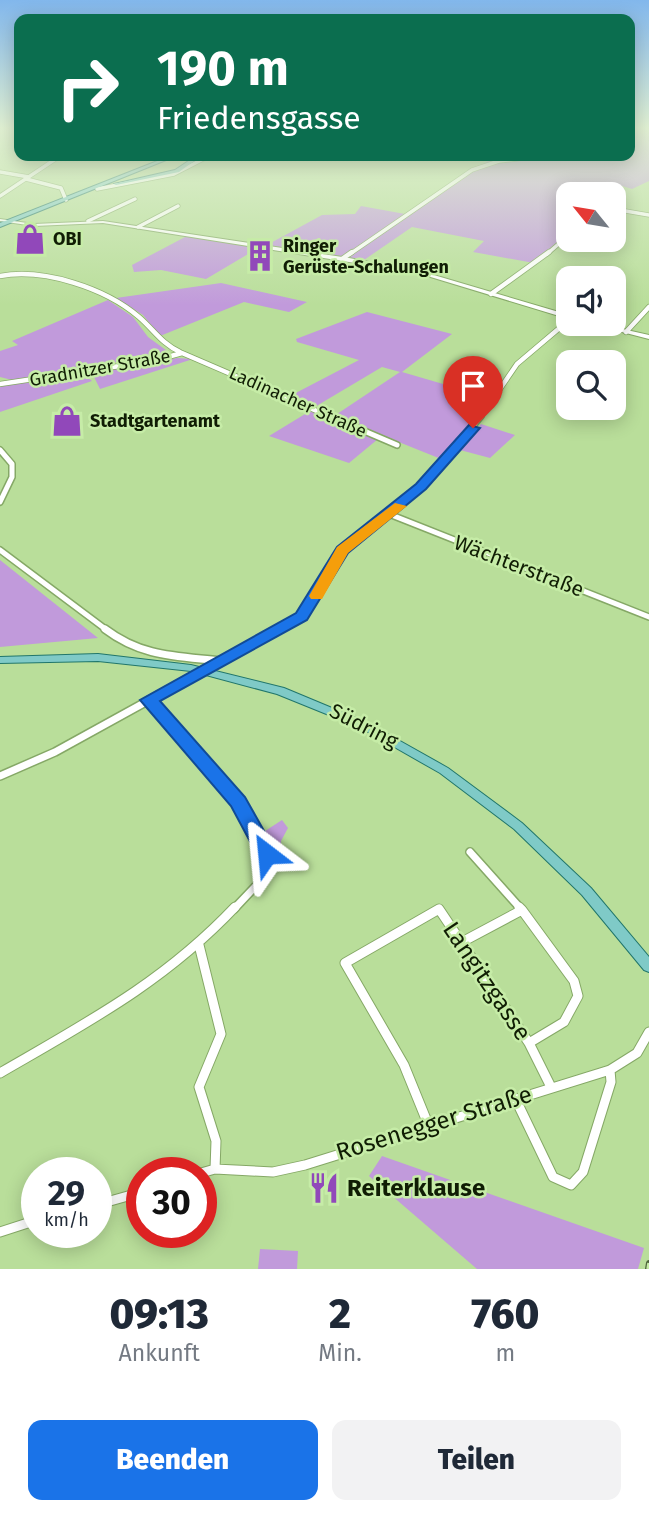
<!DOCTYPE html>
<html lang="de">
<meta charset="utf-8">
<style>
:root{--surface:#fff;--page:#f2f2f3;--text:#1f2937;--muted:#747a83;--accent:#1a73e8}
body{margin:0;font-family:"Fira Sans",sans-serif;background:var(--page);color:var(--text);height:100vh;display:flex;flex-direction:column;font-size:26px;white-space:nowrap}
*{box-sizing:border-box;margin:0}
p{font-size:23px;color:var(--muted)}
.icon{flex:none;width:38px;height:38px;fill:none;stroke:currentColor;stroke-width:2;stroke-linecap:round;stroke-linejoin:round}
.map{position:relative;height:1269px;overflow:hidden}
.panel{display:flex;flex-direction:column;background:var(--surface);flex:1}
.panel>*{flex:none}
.banner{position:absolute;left:14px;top:14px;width:621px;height:147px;border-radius:14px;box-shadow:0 4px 18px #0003;background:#0b6e4f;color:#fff;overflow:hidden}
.needle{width:46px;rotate:300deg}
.tools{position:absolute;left:556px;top:182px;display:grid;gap:14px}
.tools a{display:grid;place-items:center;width:70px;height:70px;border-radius:14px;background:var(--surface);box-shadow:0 4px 18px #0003;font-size:35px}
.speed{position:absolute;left:21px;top:1157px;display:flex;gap:14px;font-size:35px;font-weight:700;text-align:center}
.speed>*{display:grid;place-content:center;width:91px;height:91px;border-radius:50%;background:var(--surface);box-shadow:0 4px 18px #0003;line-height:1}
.speed small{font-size:18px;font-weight:400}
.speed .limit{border:10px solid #d22;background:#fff;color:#111}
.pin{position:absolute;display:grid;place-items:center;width:60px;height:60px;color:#fff;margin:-72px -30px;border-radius:50% 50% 50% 0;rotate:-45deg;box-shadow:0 0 7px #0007}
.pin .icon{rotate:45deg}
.me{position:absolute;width:77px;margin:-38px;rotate:331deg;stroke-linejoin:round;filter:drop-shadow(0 0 5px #0008)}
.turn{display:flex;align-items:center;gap:24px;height:147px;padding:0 28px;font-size:32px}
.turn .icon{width:91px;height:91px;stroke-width:2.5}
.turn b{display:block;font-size:49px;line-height:60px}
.eta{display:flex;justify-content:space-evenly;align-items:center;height:119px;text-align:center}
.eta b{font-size:42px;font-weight:800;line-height:49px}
.button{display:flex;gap:14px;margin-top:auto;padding:14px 28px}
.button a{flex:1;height:80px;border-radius:14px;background:var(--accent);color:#fff;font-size:28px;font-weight:800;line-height:80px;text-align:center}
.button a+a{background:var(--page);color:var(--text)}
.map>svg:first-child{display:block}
</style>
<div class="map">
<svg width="649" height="1269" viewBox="0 0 649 1269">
<rect width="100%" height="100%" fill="#b9de9a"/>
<path fill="#c19adb" d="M630 127H649V181L632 189 616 184 598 188 622 193 614 201V194H569V233L534 263 473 252 484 241 412 227 364 260 267 245 322 215 355 214 361 206 405 214 467 172 498 156H630Z
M187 236 260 247 206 279 161 270 134 272 132 265Z
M221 283 307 302 289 312 244 302 160 336 143 315 116 298Z
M108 300 133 317 148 337 170 353 12 380 0 377V351L18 345 12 341Z
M367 312 452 334 402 372 491 398 441 459 334 416 400 372 382 367 313 408 288 397 359 360 297 342 296 339Z
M177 358 193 359 100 389 92 373Z
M83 374 92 381 0 412V385Z
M310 411 378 439 349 463 269 436Z
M481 424 515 435 490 458 460 450Z
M0 560 98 638 0 647Z
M282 820 288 828 281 841 282 862 275 865 270 845 262 833Z
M382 1156 644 1248 638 1269H477L369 1176Z
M260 1249 298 1251 297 1269H258Z"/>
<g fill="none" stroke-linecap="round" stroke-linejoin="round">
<defs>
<path id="street-far4" d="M0 172 29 177
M26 179 61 188 66 200
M97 189 174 174 209 156
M0 196 60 156
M614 209 649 215
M88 221 135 199
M138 227 178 206
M350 254 472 170 499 161 542 156
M547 254 569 235"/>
<path id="street-far3" d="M342 259 352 252
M0 276C44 268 105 288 139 317 153 329 162 344 180 352
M491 294 549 252
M626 332 649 307
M0 384 153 361 182 353 333 418
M480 418 517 364 569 320"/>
<path id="street-far2" d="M329 416 397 445
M0 450 12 464V477L0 502
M389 514 649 617
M0 550 108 631
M274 631 302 616 342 550 399 506 435 472 481 416"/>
<path id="street-far1" d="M105 629C142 657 176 656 220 661
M149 700C196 752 253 801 269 872L234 909
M0 776 55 752 278 629
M470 852 521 909"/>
<path id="street" d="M519 907 522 910
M462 942 522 910 574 981 578 996 564 1022 529 1043
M199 945 221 1034 199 1087 216 1141 215 1169
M0 1073C88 1022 164 982 235 907
M515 1098 553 1177 571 1185 583 1172 611 1082 610 1070
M428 1124 404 1065 345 963 439 909 529 1043 551 1087
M201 1173 215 1169 273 1172 305 1165 610 1070 637 1053 649 1032
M96 1205 142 1192
M0 1232 37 1220"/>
<path id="secondary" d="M0 219 34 224 103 221 349 258 427 273 569 315V319L424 275 349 262 103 223 34 226 0 221Z
M591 324H600L649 335V339Z"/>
<path id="primary" d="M170 156H176L0 227V223Z
M196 156H201L179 172 116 185 114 184 175 170Z
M98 654 191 665 284 688 368 723 448 768 522 823 591 888 649 957V972L644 970 582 895 514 829 440 773 361 728 277 694 191 671 98 661 0 663V657Z"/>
</defs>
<use href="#street-far4" stroke="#85a866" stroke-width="5"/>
<use href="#street-far3" stroke="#85a866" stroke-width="6"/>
<use href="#street-far2" stroke="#85a866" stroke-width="8"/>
<use href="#street-far1" stroke="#85a866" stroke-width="10"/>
<use href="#street" stroke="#85a866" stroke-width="11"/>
<use href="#secondary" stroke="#85a866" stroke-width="2"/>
<use href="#primary" stroke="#21766b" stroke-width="2"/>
<use href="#street-far4" stroke="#fff" stroke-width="3.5"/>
<use href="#street-far3" stroke="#fff" stroke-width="4.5"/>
<use href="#street-far2" stroke="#fff" stroke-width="5"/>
<use href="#street-far1" stroke="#fff" stroke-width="7"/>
<use href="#street" stroke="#fff" stroke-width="9"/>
<use href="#secondary" fill="#fff" fill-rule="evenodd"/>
<use href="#primary" fill="#7fcac7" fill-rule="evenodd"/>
<defs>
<path id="rail" d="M648 1269 649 1263"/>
</defs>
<use href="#rail" stroke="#4e643b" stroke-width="6"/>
<use href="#rail" stroke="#c6eca7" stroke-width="3.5" stroke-dasharray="11" stroke-linecap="butt"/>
</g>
<linearGradient id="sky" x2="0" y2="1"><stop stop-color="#82b7ec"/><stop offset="0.42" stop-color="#e0f0d2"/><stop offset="1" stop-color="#e0f0d2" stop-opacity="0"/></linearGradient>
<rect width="649" height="305" fill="url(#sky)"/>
<path fill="#1a73e8" stroke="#114b97" stroke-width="2" d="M469 425 480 428 426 489 348 553 307 620 160 701 245 797 277 854 274 860H260L231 806 140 700 296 613 337 547 416 484Z"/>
<path fill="#f59e0b" d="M395 503 407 506 348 553 322 599H311L309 596 337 547Z"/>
<defs>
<symbol id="shop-bare" viewBox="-9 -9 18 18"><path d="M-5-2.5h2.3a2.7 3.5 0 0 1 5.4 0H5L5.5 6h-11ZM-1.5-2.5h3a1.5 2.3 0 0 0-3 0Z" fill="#9148ba" stroke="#c6eca7" stroke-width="2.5" paint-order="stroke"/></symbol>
<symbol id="building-bare" viewBox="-9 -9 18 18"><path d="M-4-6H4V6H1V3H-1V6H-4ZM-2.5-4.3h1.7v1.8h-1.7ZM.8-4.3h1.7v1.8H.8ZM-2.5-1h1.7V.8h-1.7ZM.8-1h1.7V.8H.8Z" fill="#9148ba" stroke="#c6eca7" stroke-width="2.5" paint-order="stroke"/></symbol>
<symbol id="restaurant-bare" viewBox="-9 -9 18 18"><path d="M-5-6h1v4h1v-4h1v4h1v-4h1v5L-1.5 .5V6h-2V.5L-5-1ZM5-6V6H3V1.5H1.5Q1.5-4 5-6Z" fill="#9148ba" stroke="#c6eca7" stroke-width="2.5" paint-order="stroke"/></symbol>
</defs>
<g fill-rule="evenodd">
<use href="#shop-bare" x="8" y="217" width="44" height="44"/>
<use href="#building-bare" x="238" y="234" width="44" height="44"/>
<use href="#shop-bare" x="45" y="399" width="44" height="44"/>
<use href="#restaurant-bare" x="302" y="1166" width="44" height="44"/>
</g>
<g text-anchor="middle" stroke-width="5" stroke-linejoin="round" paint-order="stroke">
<g font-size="18" font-weight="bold" fill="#101d04" stroke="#c6eca7" text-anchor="start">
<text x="53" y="245">OBI</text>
<text x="283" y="252">Ringer<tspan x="283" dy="21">Gerüste-Schalungen</tspan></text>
<text x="90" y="427">Stadtgartenamt</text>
</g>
<g font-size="18" fill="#101d04" stroke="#c6eca7">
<text transform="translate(100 368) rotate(-10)" y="6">Gradnitzer Straße</text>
<text transform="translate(298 402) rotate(24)" y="6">Ladinacher Straße</text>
</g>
<g font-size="21" fill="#101d04" stroke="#c6eca7">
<text transform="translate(519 566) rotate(21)" y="7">Wächterstraße</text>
<text transform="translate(364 726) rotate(27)" y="7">Südring</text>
</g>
<g font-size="24" fill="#101d04" stroke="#c6eca7">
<text transform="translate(487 981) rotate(56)" y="8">Langitzgasse</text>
<text transform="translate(434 1123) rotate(-17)" y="8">Rosenegger Straße</text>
</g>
<g font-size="24" font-weight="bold" fill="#101d04" stroke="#c6eca7" text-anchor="start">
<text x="347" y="1196">Reiterklause</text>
</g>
</g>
</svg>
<div class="tools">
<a><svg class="needle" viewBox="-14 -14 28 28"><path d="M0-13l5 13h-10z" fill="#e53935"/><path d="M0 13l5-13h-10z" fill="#747a83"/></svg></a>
<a><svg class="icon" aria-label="sound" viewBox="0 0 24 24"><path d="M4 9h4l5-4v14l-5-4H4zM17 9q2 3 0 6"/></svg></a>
<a><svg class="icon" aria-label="search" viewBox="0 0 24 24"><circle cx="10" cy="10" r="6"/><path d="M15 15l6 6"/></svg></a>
</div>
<div class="speed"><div>29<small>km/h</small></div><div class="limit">30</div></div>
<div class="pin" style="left:473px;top:428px;background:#d93025"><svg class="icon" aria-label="arrive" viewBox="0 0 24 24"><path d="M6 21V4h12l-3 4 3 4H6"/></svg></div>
<svg class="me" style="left:267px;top:854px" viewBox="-20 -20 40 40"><path d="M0-17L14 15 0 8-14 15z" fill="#1a73e8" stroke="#fff" stroke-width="4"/></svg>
<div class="banner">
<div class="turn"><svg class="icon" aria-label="right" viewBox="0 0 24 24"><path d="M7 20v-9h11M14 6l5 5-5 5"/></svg><div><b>190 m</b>Friedensgasse</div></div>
</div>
</div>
<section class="panel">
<div class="eta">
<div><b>09:13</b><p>Ankunft</p></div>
<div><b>2</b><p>Min.</p></div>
<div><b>760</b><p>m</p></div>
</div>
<div class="button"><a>Beenden</a><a>Teilen</a></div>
</section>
